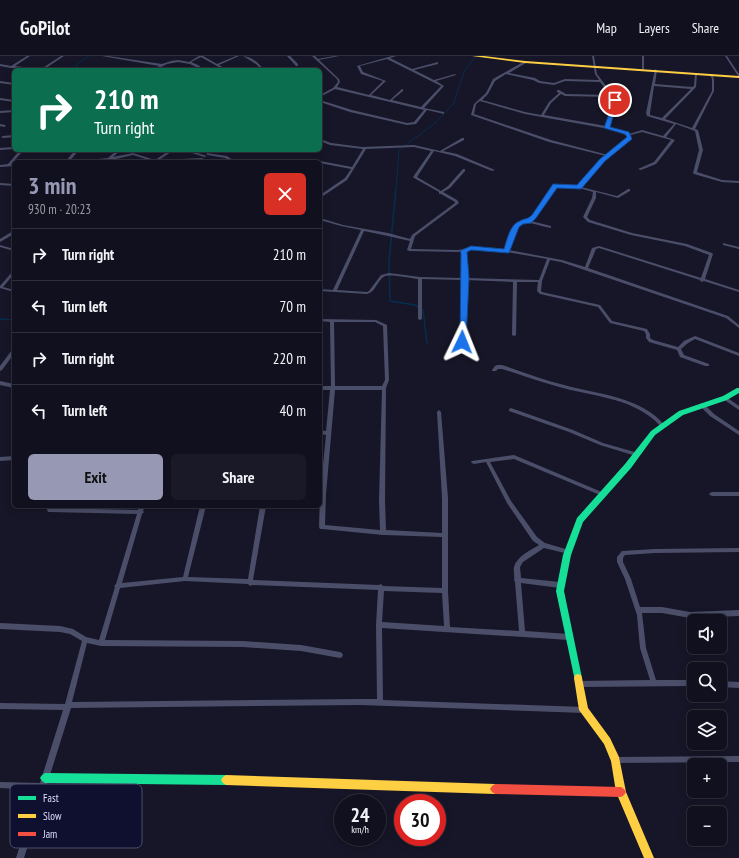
<!DOCTYPE html>
<meta charset="utf-8">
<style>
:root{--surface:#10101e;--page:#191927;--text:#f1f3f6;--muted:#9c9da4;--line:#30303c;--accent:#9799b4}
body{margin:0;font-family:"PT Sans Narrow",sans-serif;background:var(--page);color:var(--text);height:100vh;display:flex;flex-direction:column;font-size:15px;white-space:nowrap}
*{box-sizing:border-box;margin:0}
p{font-size:13px;color:var(--muted)}
.icon{flex:none;width:22px;height:22px;fill:none;stroke:currentColor;stroke-width:2;stroke-linecap:round;stroke-linejoin:round}
.map{position:relative;flex:1;overflow:hidden}
.panel{position:absolute;left:12px;top:104px;width:310px;height:348px;display:flex;flex-direction:column;background:var(--surface);border-radius:6px;box-shadow:0 2px 10px #0003,0 0 0 1px var(--line)}
.panel>*{flex:none}
.hud{position:absolute;left:12px;top:12px;width:310px;height:84px;border-radius:6px;box-shadow:0 2px 10px #0003,0 0 0 1px var(--line);background:#0b6e4f;color:#fff;overflow:hidden}
.controls{position:absolute;left:687px;top:558px;display:grid;gap:8px}
.controls a{display:grid;place-items:center;width:40px;height:40px;border-radius:6px;background:var(--surface);box-shadow:0 2px 10px #0003,0 0 0 1px var(--line);font-size:20px}
.speed{position:absolute;left:334px;top:738px;display:flex;gap:8px;font-size:20px;font-weight:700;text-align:center}
.speed>*{display:grid;place-content:center;width:52px;height:52px;border-radius:50%;background:var(--surface);box-shadow:0 2px 10px #0003,0 0 0 1px var(--line);line-height:1}
.speed small{font-size:10px;font-weight:400}
.speed .limit{border:6px solid #d22;background:#fff;color:#111}
.pin{position:absolute;display:grid;place-items:center;width:34px;height:34px;color:#fff;margin:-17px;border:2px solid #fff;border-radius:50%;box-shadow:0 1px 4px #0007}
.me{position:absolute;width:44px;margin:-22px;rotate:2deg;stroke-linejoin:round;filter:drop-shadow(0 0 3px #0008)}
.turn{display:flex;align-items:center;gap:14px;height:84px;padding:0 16px;font-size:18px}
.turn .icon{width:52px;height:52px;stroke-width:2.5}
.turn b{display:block;font-size:28px;line-height:34px}
.round{display:grid;place-items:center;flex:none;width:42px;height:42px;border-radius:6px;background:var(--page)}
.headline{display:flex;align-items:center;justify-content:space-between;height:68px;padding:0 16px}
h1{font-size:24px;font-weight:600;line-height:30px;color:var(--accent)}
.cta{display:flex;gap:8px;margin-top:auto;padding:8px 16px}
.cta a{flex:1;height:46px;border-radius:6px;background:var(--accent);color:#111;font-size:16px;font-weight:600;line-height:46px;text-align:center}
.cta a+a{background:var(--page);color:var(--text)}
ul{padding:0;list-style:none}
li{display:flex;align-items:center;gap:12px;height:52px;padding:0 16px;border-top:1px solid var(--line)}
li div{flex:1}
li b{display:block;font-size:15px}
li em{font-style:normal}
header{display:flex;align-items:center;gap:24px;box-sizing:border-box;height:56px;padding:0 20px;background:var(--surface);border-bottom:1px solid var(--line)}
header strong{font-size:19px}
nav{display:flex;gap:22px;margin-inline-start:auto;font-size:14px}
.map>svg:first-child{display:block}
</style>
<header>
<strong>GoPilot</strong>
<nav><a>Map</a><a>Layers</a><a>Share</a></nav>
</header>
<div class="map">
<svg width="739" height="802" viewBox="0 0 739 802">
<rect width="100%" height="100%" fill="#161628"/>
<g fill="none" stroke-linecap="round" stroke-linejoin="round">
<path stroke="#072d4e" stroke-width="1" d="M75 14 77 8 89 0
M396 133 399 94 435 67 453 48 465 14 476 0"/>
<path stroke="#072d4e" stroke-width="1.5" d="M396 132 389 206 390 245 415 249 423 254 427 287
M0 263 14 264"/>
<path fill="#4b4e69" fill-rule="evenodd" d="M27 0H30L15 10 41 13 61 0H64L43 14 11 12 0 10V8L11 10Z
M102 0H108L162 8 171 5 178 4 189 6 199 0H203L217 8 236 0H239L219 9 227 14H224L201 1 191 6 198 9 205 14H202L190 8 178 6 167 8 155 14H152L159 10Z
M243 0C252 1 259 7 264 14H262L256 8Z
M287 0H290L298 8V10H296Z
M312 0H315L318 3 334 0H339L319 4 339 23 340 26 337 31 369 39 383 25 361 18 357 10 392 0H396L390 2 412 13 438 6V8L414 14 434 24 455 18 456 19 436 25 444 30 424 52 444 56V58L427 54 416 68 407 69 350 56 320 46V44L352 54 407 67 414 66 424 54 335 33 320 41V39L333 32 338 26 337 23ZM387 3 441 30 421 51 392 44 403 35V33H402L390 44 371 39 386 25 363 16 360 10Z
M592 0H594L597 18 613 39H614V41L617 46 609 71 629 78 642 74 663 80 674 68 647 60 646 57 655 13 657 14 655 28 692 31 694 30 695 18 696 17 697 18 696 31 665 63 692 72 712 35V23L710 19 711 18H712L714 23V35L695 73 698 74 703 94 697 116 722 124 739 125V127L722 126 694 118 693 117 699 94 695 75 676 68 666 81 675 84 656 108 641 114 638 113 654 106 671 84 642 76 631 79V83L610 100V101L604 105 581 131 617 140 628 133H630V135L618 142 596 136V142L587 161 590 164 632 177 687 188 712 197 713 198 705 223 739 234V236L704 225 701 226 700 224 599 192 596 193 588 212 728 260 739 269V272L726 262 561 206 550 204 542 225 541 235 542 236 600 249 612 265 647 273 650 278V282L653 284 678 291 684 285 695 280 739 297V300L695 283 688 287 681 293 684 299 709 308V310H705L680 301 677 294 649 286 646 282V278L644 275 610 267 598 251 540 238 537 235 538 226H517L516 279 514 280 512 279 513 226 466 224 465 286 463 287 461 286 462 224 422 223V263L420 264 418 263V223C411 222 391 218 385 220 377 224 376 236 367 238L320 235V233L333 234 361 174 341 170 320 164V162L343 169 388 177 410 183 412 179 455 147V146L441 138H439V136L414 122 413 121 431 95 414 91 366 93 347 124 320 142V139L345 122 351 113 320 107V106H311L309 105 310 104 320 105 352 111 363 93 330 89 320 85V83L331 87 362 91 414 89 440 95 462 82H464V84L443 95 457 98 495 114 492 115 455 100 434 95 417 121 441 135 448 130 463 113H465V115L450 132 443 136 457 144 459 147 415 180 411 193 458 194 471 191 505 194C509 180 512 166 528 165L554 129 578 130 602 103 606 100 549 86 471 59 474 48 486 37 493 23 525 5 526 6V7L509 17 535 22 540 25 554 27 565 23 599 24 595 18ZM506 18 533 24 539 27 554 29 565 25 600 26 610 39 566 38 559 34H557V36L559 37 549 46 541 59 525 56 482 44 488 38 495 25ZM654 30 691 33 662 62 650 59V57ZM561 38 565 40 611 41 615 46 606 70 544 59 551 47ZM480 45 525 58 609 73 628 80V82L608 99 551 84 474 58 476 48ZM556 131 579 132 593 136 592 142 583 161 588 166 631 179 685 190 709 199 701 222 599 190 592 192 585 211 562 204 509 194C512 184 515 166 529 167 536 168 544 171 551 172V170L531 165ZM364 175 388 180 410 185 407 194 409 195 458 196 461 195 463 197 462 222 420 221 389 217 381 219 369 235 367 236 337 234ZM471 193 507 196 547 203 539 224 466 222 467 197 465 195Z
M642 0H644V13L643 14 642 13Z
M725 0H727L739 18V21L738 20Z
M0 25 14 27V29L0 27Z
M0 42 14 44V46L0 44Z
M14 54V56L0 57V55Z
M0 68 5 69 6 70 4 71 0 70Z
M14 79V81L3 82 1 81 3 80Z
M14 91V93L0 94V92Z
M20 94H24L11 108H14V110L0 111V109L8 108Z
M75 94H79L69 106H65Z
M117 94H121L113 101 133 97 155 104 170 94H174L159 104 202 102 204 103 202 104 155 106 133 99 116 103 87 106H76L78 105 108 102Z
M183 94H188L207 100 204 101Z
M207 97 227 100 236 106H232L225 102 207 99Z
M0 127 14 128V130L0 129Z
M13 175H14V178L0 186V183Z
M723 187 739 191V193L723 189Z
M0 189 14 193V195L0 191Z
M13 215H14V218L3 231 14 234V236L0 232V230Z
M320 263 376 264 387 269 389 324 386 332 385 444 386 474 442 477V442L437 356 439 354 441 356 448 442V535L450 571 519 575 515 526 514 524C515 520 513 515 514 511 517 500 531 494 539 489L533 485 507 447 486 406 474 408 472 407 471 406 472 405 514 399 604 437 605 438 604 439H600L514 403 490 406 511 445 537 481 545 487 569 494H571L572 496 571 498H569L544 492 523 506 520 511 521 522 560 526 562 527 563 529 562 531 560 532 521 527 525 575 569 578 571 579 572 581 571 583 569 584 382 572 383 644 584 651 586 652 587 654 586 656 584 657 360 649 71 652 24 802H16L38 734 0 732V726L40 727 63 654 0 653V647L65 648 82 585 70 578 60 576 0 573V567L60 570 73 573 86 581 99 584 115 531 114 530 116 528 137 458 50 456H48L47 454 48 452H50L138 454 139 450H145L143 455 144 456 142 458 122 527 183 521 200 450H206L188 521 248 523 260 450H266L253 524 379 529 381 528 383 530 442 532V481L385 479H383L322 473H320L319 471 320 438 326 379 320 378V374L326 375 330 334H320V330H331L330 266 320 265ZM334 266H375L383 270 385 324 382 330H335ZM335 334H382L379 444 380 474 325 469 326 438ZM185 525 248 528 250 530 252 529 378 534 376 569 377 643H360L72 646 87 587 101 590 243 591 301 595 340 602 342 601 343 599 342 597 340 596 301 589 243 585 105 584 120 532ZM384 535 442 537 444 570 382 566Z
M12 294H14V298L2 314 0 315V310Z
M497 309H502C523 316 543 324 564 329 597 338 643 341 665 370L663 372 661 371C658 368 656 365 653 363 628 342 593 340 563 332 542 327 522 319 502 313H498L496 315H492V314L495 310Z
M0 325 14 328V332L0 329Z
M725 340 739 350V354L723 343V342Z
M702 347 704 348 714 358 739 375V379L710 360 700 350V348Z
M511 352 573 374 603 387 638 397V399L636 400 600 389 569 376 509 355V353Z
M14 400V404L0 405V401Z
M712 436H739V440H712L710 439 709 438 710 437Z
M739 492V496L655 497 625 499 623 502V506L631 523 640 551H662L690 556 739 554V560L690 562 662 557H642L646 592 656 624H694V630L579 631 577 630 576 628 577 626 579 625 650 624 640 592 637 559 625 523 617 506V501L622 495 655 493Z
M720 625 739 626V632L720 631Z
M739 700V706L616 707 614 706 613 704 614 702 616 701Z"/>
<path fill="#16e098" fill-rule="evenodd" d="M737 332H739V337L727 344 683 359 655 379 631 412 583 466 571 499 564 535 582 622 581 625 578 626 575 625 556 535 563 499 577 462 625 408 651 375 679 355 723 340Z
M45 717 226 719 229 721 231 724 229 727 226 729 45 727 42 725 40 722 42 719Z"/>
<path fill="#ffcf43" fill-rule="evenodd" d="M472 0H484L525 5 739 20V22L525 7Z
M578 618 581 619 582 622 588 652 610 682 619 701 626 736 654 802H644L616 736 611 705 604 688 579 654 574 622 575 619Z
M226 719 495 728 498 730 500 733 498 736 495 738 226 729 223 727 221 724 223 721Z"/>
<path fill="#f24e42" fill-rule="evenodd" d="M495 728 621 731 624 733 626 736 624 739 621 741 495 738 492 736 490 733 492 730Z"/>
</g>
<path fill="#1a73e8" stroke="#114b97" d="M614 43 618 44 610 71 629 76 632 83 605 105 581 133 557 132 536 162 531 167 523 168 519 171 509 197 471 194 467 196 469 222 466 286 465 287H460L461 197 460 195 471 190 504 193C507 184 510 168 520 165 525 162 527 164 532 159L553 128 577 129 600 103 627 81 625 78 604 72Z"/>
<rect x="10" y="728" width="132" height="64" rx="6" fill="#0f0f2f" stroke="#4d4d6d" stroke-width="1"/>
<rect x="18" y="740" width="18" height="4" fill="#16e098"/>
<rect x="18" y="758" width="18" height="4" fill="#ffcf43"/>
<rect x="18" y="776" width="18" height="4" fill="#f24e42"/>
<g font-size="11" fill="#dddfff">
<text x="43" y="746">Fast</text>
<text x="43" y="764">Slow</text>
<text x="43" y="782">Jam</text>
</g>
</svg>
<div class="controls">
<a><svg class="icon" aria-label="sound" viewBox="0 0 24 24"><path d="M4 9h4l5-4v14l-5-4H4zM17 9q2 3 0 6"/></svg></a>
<a><svg class="icon" aria-label="search" viewBox="0 0 24 24"><circle cx="10" cy="10" r="6"/><path d="M15 15l6 6"/></svg></a>
<a><svg class="icon" aria-label="layers" viewBox="0 0 24 24"><path d="M12 4l9 5-9 5-9-5zM3 14l9 5 9-5"/></svg></a>
<a>+</a>
<a>−</a>
</div>
<div class="speed"><div>24<small>km/h</small></div><div class="limit">30</div></div>
<div class="pin" style="left:615px;top:44px;background:#d93025"><svg class="icon" aria-label="arrive" viewBox="0 0 24 24"><path d="M6 21V4h12l-3 4 3 4H6"/></svg></div>
<svg class="me" style="left:462px;top:286px" viewBox="-20 -20 40 40"><path d="M0-17L14 15 0 8-14 15z" fill="#1a73e8" stroke="#fff" stroke-width="4"/></svg>
<div class="hud">
<div class="turn"><svg class="icon" aria-label="right" viewBox="0 0 24 24"><path d="M7 20v-9h11M14 6l5 5-5 5"/></svg><div><b>210 m</b>Turn right</div></div>
</div>
<section class="panel">
<div class="headline"><div><h1>3 min</h1><p>930 m · 20:23</p></div><a class="round" style="background:#d93025;color:#fff"><svg class="icon" aria-label="close" viewBox="0 0 24 24"><path d="M6 6l12 12M18 6L6 18"/></svg></a></div>
<ul>
<li><svg class="icon" aria-label="right" viewBox="0 0 24 24"><path d="M7 20v-9h11M14 6l5 5-5 5"/></svg><div><b>Turn right</b></div><em>210 m</em></li>
<li><svg class="icon" aria-label="left" viewBox="0 0 24 24"><path d="M17 20v-9H6M10 6l-5 5 5 5"/></svg><div><b>Turn left</b></div><em>70 m</em></li>
<li><svg class="icon" aria-label="right" viewBox="0 0 24 24"><path d="M7 20v-9h11M14 6l5 5-5 5"/></svg><div><b>Turn right</b></div><em>220 m</em></li>
<li><svg class="icon" aria-label="left" viewBox="0 0 24 24"><path d="M17 20v-9H6M10 6l-5 5 5 5"/></svg><div><b>Turn left</b></div><em>40 m</em></li>
</ul>
<div class="cta"><a>Exit</a><a>Share</a></div>
</section>
</div>
